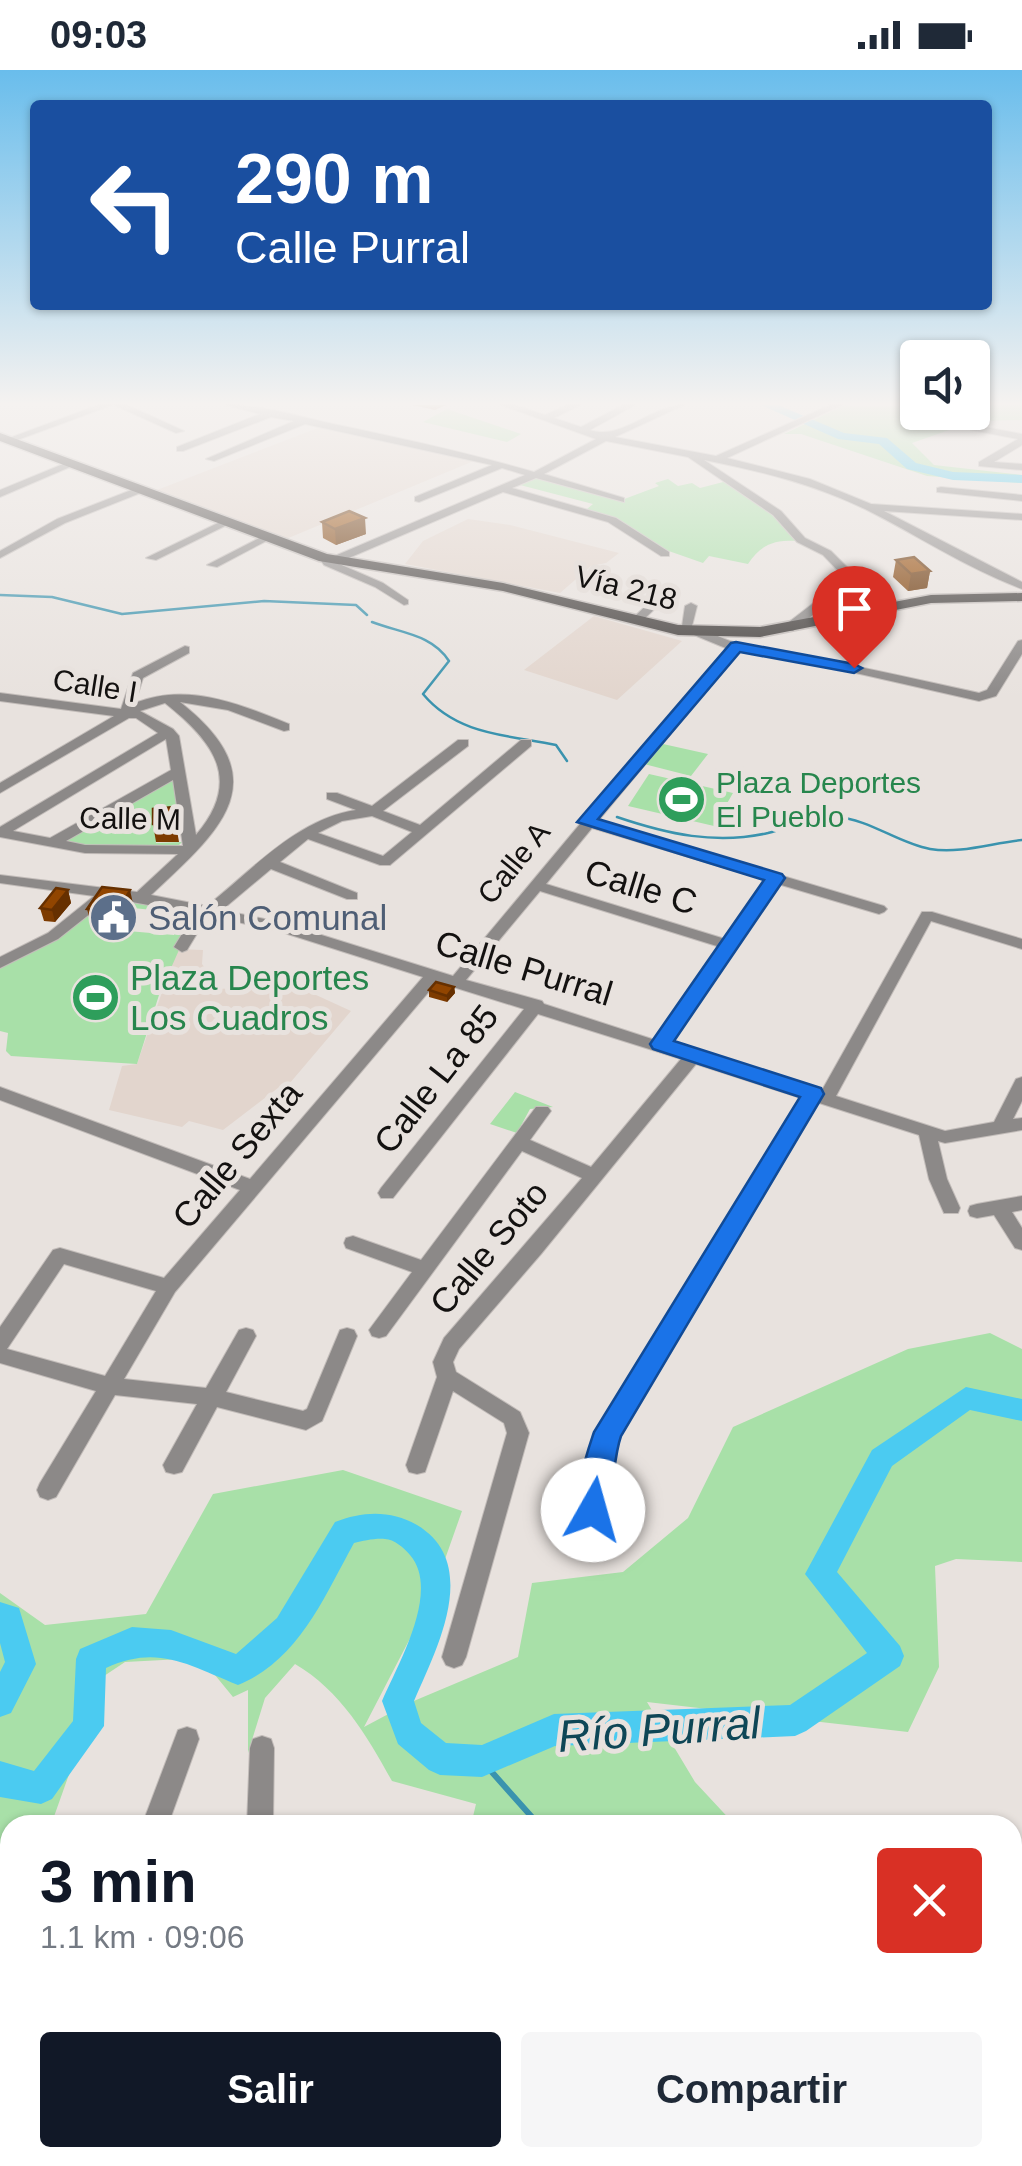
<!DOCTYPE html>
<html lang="es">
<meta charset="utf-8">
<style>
:root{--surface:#fff;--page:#f6f6f7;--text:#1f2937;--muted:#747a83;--accent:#111827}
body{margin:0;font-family:Arial,sans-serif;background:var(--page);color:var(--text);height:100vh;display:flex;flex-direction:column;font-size:38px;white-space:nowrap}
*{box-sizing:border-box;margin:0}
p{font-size:32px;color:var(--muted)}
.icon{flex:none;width:55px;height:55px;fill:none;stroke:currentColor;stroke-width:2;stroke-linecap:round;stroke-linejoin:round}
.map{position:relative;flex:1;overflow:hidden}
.panel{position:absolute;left:0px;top:1745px;width:1022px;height:352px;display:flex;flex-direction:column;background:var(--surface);border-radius:30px 30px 0 0;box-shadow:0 2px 8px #0004}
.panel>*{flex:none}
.banner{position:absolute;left:30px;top:30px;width:962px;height:210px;border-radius:10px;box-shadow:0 2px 8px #0004;background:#1a4fa0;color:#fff;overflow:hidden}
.fabs{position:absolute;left:900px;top:270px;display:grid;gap:20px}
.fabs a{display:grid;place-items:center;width:90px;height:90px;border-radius:10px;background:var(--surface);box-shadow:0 2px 8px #0004;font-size:50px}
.pin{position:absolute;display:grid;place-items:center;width:85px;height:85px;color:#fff;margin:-102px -42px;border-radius:50% 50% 50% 0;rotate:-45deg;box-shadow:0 0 10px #0007}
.pin .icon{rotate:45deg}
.me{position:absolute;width:110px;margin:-55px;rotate:7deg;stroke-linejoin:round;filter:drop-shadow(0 0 8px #0008)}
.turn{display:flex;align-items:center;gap:35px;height:210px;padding:0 40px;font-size:45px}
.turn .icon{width:130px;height:130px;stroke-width:2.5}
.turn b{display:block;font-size:70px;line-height:85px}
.round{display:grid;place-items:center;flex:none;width:105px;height:105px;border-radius:10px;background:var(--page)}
.summary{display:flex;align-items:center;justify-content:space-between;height:170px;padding:0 40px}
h1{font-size:60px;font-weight:600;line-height:75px;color:var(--accent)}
.cta{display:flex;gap:20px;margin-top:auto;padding:20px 40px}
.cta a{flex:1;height:115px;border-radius:10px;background:var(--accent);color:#fff;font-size:40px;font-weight:600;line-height:115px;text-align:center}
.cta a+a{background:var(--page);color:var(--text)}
.status{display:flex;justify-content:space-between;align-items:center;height:70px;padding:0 50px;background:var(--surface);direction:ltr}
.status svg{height:28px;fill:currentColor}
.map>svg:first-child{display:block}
</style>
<div class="status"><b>09:03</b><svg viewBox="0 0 49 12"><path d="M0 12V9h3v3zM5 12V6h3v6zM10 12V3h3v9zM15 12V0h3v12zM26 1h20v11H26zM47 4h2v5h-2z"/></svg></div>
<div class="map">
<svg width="1022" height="2096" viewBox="0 0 1022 2096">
<rect width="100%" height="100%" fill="#e8e2de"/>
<path fill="#e2d5cd" d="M323 356 476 390 286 469 157 420Z
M468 449 510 455 619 483 606 493 591 496 560 523 405 494 423 471Z
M594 546 682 571 617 630 524 600Z
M177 879 203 880 202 894 212 907V919L253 918 262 910 292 914 351 941 284 1020 278 1018 223 1060 189 1051 182 1057 109 1040 122 996 137 994Z"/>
<path fill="#a8e0a8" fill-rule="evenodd" d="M845 335C869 339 893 335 917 335L918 342H972L973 335H1022V350L975 351 912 373 934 395 1022 405V413L927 406 801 364H784Z
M447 339 521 364 507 372 423 352Z
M536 406 619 431 659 416 655 413 668 409 678 416 692 413 700 418 727 411 763 435 800 471C775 470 762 473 748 494L709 486 703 493 663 479 624 453 587 439 593 434 520 415Z
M663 674 708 684 691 706 644 694Z
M649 704 733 723 714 756 628 736Z
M173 709 182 755 164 757 157 752 156 773 182 772 176 778H88L59 772Z
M113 830 172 837 195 844 159 925 137 994 11 986 6 981 8 963 0 961V899L98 835ZM104 835 162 841 158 851 180 855 174 865 93 858Z
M515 1022 553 1037 530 1039 517 1063 490 1054Z
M990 1263 1022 1279V1492L956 1489 935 1496 939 1597 908 1662 647 1632 695 1712 735 1755H471L476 1734 392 1711C367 1666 341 1621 295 1594L265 1628 248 1683V1620L233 1627 201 1588 125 1592 104 1606 51 1755H10V1853L0 1875V1523L45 1555 146 1544 213 1424 343 1400 462 1441 432 1526 364 1657 409 1633 518 1587 532 1513 623 1502 688 1448 733 1357 908 1279Z
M1022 1778V2096H958L960 2088H1012V1788Z
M582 2088H741L739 2096H585Z"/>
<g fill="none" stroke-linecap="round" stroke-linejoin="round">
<path stroke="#3a93ae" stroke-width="2.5" d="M0 525 52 527 122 544 264 531 356 535 367 545
M372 552C400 563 432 564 449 591L423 624C457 665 507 665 556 675L567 691
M617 747C667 764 716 775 768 763 791 757 812 746 835 747 870 749 897 773 930 779 960 784 992 773 1022 770"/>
<path stroke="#3a93ae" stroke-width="6" d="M482 1691 539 1755
M1012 1842 1022 1819"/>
<path fill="#4bcbf1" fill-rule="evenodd" d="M761 335H778L844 363 887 368 916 393 953 402 1022 405V413L953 410 907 399 879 374 838 369Z
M966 1317 1022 1329V1351L970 1340 892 1396 837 1502 900 1576 904 1586 900 1596 806 1661 795 1666 555 1676 482 1707 440 1705 429 1700 398 1674 382 1631C398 1594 441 1521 410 1485 404 1478 394 1469 385 1469 375 1468 363 1471 354 1473 324 1527 299 1590 238 1615 188 1595 158 1574 106 1598L104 1656 52 1729 41 1734 0 1727V1691L34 1701 73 1651 76 1589 80 1579 132 1557 171 1560 236 1584 277 1548 335 1452C363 1441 391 1440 417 1455 482 1494 436 1580 414 1631L421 1653 446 1673 482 1675 554 1644 790 1635 867 1583 805 1504 872 1380Z
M0 1532 19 1538 36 1594 11 1643 0 1647V1602L5 1592 0 1573Z"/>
<defs>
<path id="minor" d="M98 335H112L12 372 4 370Z
M114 335H127L184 361 176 363Z
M226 335C264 335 301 347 338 355 404 369 469 383 534 402L596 369 501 335H515L545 345 567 335H580L554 348 581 357 623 335H635L590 360C621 371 652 335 684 335L615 367 716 386 830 335H842L727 388 810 409 871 434 1022 444V450L884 441 1022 512V519C968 499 917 465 865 439 813 414 760 401 704 390L781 441 805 468 831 481 855 505 851 514 793 561H785V555L842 511 843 506 823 485 797 472 773 445 688 387 606 371 544 404 624 428V432L536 408 512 418 616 448 669 482V486H661L608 452 503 422 337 493 383 513 408 530V534L404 535 375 517 324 495 319 488 325 485 330 488 525 405 502 398 419 432 415 431V427L492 395 305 354 214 391 206 389 294 351 271 347 183 381H177V377L260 344Z
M974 355 1022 364V375L994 392 1022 394V400L979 396V392L1018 369 971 360V356Z
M68 392 77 394 0 427V420Z
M139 417 144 420 143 422 65 453 0 488V481L57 449Z
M941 417 1022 425V431L937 422V418Z
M222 451 231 453 156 490 146 488Z
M263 466 272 468 217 497 207 495Z
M656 526 666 528 640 553H632V549Z
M691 533 697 536 691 560 681 563 685 536Z
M694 559C709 559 722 570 737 573 818 587 898 605 979 623L987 620 1018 571 1022 570V584L996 626 979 631 816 594 740 580 598 751 884 836 887 839 884 842 879 844 778 814 670 974 700 981 702 984 821 1022 922 842H932L1022 869V879L931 851 836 1026 945 1061 994 1052 1016 1009 1022 1007V1031L1013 1049 1022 1048V1060L945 1073 938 1071 947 1109 960 1138 958 1143H944L929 1109 919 1065 816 1032 618 1364 606 1418 608 1470 605 1477 597 1480 589 1477 586 1470 584 1418 597 1362 801 1028 696 994 541 1184 459 1279 453 1292 456 1302 520 1342 529 1363 466 1587 462 1595 454 1598 446 1595 442 1587 507 1363 504 1353 453 1321 425 1402 417 1404 409 1402 406 1395 437 1307 433 1292 444 1268 582 1108 522 1081 386 1266 379 1268 372 1266 369 1260 412 1202 346 1178 344 1173 346 1168 353 1166 421 1190 536 1037H548L551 1041 530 1070 591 1097 681 989 538 944 393 1128H381L378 1123 381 1118 524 939 437 912 175 1222 124 1309 206 1318 239 1260 246 1258 253 1260 256 1266 226 1322 303 1341 307 1339 340 1260 347 1258 354 1260 357 1266 322 1351 306 1360 217 1337 182 1402 174 1404 166 1402 163 1395 197 1334 115 1325 56 1427 48 1430 40 1427 37 1420 40 1413 96 1321 0 1293V1257L53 1180 60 1178 164 1208 240 1120 0 1030V1017L250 1109 423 907 275 860 213 847 201 857 187 880 182 882 174 877 190 851 198 844 110 828 58 869 0 898V887L48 863 94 826 0 813V805L137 822 178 784 85 783 0 767V757L158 663 136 648H129L0 723V713L114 646 0 631V623L121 639 133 603 185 576 189 577V583L143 608 135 633C187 612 239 634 289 654V660L284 661 228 640 180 632C279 710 222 759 151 825L207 836C252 800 297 749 356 740L327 729V723H337L372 736 458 670H468V676L383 741 420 755 521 670H531V676L390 795H380L308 769 280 792 357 823V829H347L271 799 222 840 283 853 453 906 580 754 581 749 586 748 728 579 694 565ZM165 633C214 672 243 710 196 765L179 666 173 659 140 641ZM166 669 171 700 50 768 13 761ZM173 710 183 776 85 775 66 771ZM372 746 412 762 383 786 318 763 342 751ZM592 758 766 810 725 869 546 814ZM540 821 720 877 655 970 544 934 542 931 466 910ZM64 1194 156 1221 105 1306 7 1279Z
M1022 1126V1140L1012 1142 1022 1158V1180L1015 1178 994 1145 977 1148 970 1146 968 1141 970 1136 977 1134Z
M187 1657 196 1660 199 1669 168 1755H142L178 1660Z
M262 1666 271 1669 274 1678 273 1755H247L250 1678 253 1669Z
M14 2088H44L40 2096H10Z
M156 2088H186V2096H156Z
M432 2088H462L460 2096H430Z
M558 2088H588L592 2096H562Z"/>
<path id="major" d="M0 363 327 484 503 513 678 555 760 557 931 525 1022 523V531L931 533 760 567 678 565 503 521 319 491 0 371Z"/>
</defs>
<use href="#minor" stroke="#c2bcb9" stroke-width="2"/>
<use href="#major" stroke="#c2bcb9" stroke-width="3"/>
<use href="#minor" fill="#8c8988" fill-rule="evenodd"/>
<use href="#major" fill="#45413f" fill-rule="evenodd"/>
</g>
<path fill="#7d3b00" d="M412 335H446L435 340Z
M322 452 366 464 336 475 323 468Z
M896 490 930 501 927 518 908 521 893 507Z
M173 737 179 772H156L153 754Z
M68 820 71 833 55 852 44 851 40 838Z
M134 838 122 860 92 858 87 839Z
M454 917 455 923 447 932 429 927V920Z"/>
<path fill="#663000" d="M365 448 366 464 336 475 335 459Z
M930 501 927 518 908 521 911 504Z
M68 820 71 833 55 852 52 840Z
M130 820 134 838 122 860 118 842Z
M454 917 455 923 447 932V926Z"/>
<path fill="#914500" stroke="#663000" stroke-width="2.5" d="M349 441 365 448 335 459 322 452Z
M914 487 930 501 911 504 896 490Z
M173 737 175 754H153V739Z
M102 817 130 820 118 842 87 839Z
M56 818 68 820 52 840 40 838Z
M436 912 454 917 447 926 429 920Z"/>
<linearGradient id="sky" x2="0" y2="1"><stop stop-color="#69bdec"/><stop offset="0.53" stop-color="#f5f2f0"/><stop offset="1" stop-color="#f5f2f0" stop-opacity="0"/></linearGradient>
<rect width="1022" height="629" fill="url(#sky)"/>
<path fill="#1a73e8" stroke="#114b97" stroke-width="2.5" d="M736 572 854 594 862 598 854 603 740 582 598 749 782 804 785 808 674 971 821 1018 824 1024 621 1366C612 1392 615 1425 603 1449L593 1453 583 1449C572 1425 586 1386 594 1362L800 1027 653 979 650 974 764 810 577 752 731 573Z"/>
<defs>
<symbol id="stadium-disc" viewBox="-11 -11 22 22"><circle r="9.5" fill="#2e9e5b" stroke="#e8e2de"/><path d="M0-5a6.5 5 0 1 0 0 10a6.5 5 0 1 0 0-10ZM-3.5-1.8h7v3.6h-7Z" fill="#fff"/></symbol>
<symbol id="civic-disc" viewBox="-11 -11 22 22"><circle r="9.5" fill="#5c6f8a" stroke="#e8e2de"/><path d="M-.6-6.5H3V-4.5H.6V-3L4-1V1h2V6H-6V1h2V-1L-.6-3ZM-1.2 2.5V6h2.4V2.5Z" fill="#fff"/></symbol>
</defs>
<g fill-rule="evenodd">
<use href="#stadium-disc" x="654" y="702" width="55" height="55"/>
<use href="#civic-disc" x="86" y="820" width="55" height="55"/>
<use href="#stadium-disc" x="68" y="900" width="55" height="55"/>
</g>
<g text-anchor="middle" stroke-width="10" stroke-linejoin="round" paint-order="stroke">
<g font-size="30" fill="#131110" stroke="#e8e2de">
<text transform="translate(626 518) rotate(14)" y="10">Vía 218</text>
<text transform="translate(95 616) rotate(9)" y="10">Calle I</text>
<text transform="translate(130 749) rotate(1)" y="10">Calle M</text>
<text transform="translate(514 793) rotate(-51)" y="10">Calle A</text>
</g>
<g font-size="30" fill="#27864d" stroke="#e8e2de" text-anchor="start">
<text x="716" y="723">Plaza Deportes<tspan x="716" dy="34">El Pueblo</tspan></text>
</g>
<g font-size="35" fill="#131110" stroke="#e8e2de">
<text transform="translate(641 817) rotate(17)" y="12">Calle C</text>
<text transform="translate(524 898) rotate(17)" y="12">Calle Purral</text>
<text transform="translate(436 1009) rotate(-52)" y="12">Calle La 85</text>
<text transform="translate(237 1085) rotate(-50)" y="12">Calle Sexta</text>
<text transform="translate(489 1178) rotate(-50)" y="12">Calle Soto</text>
</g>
<g font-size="35" fill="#4e5e75" stroke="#e8e2de" text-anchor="start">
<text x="148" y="860">Salón Comunal</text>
</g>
<g font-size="35" fill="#27864d" stroke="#e8e2de" text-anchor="start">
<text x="130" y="920">Plaza Deportes<tspan x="130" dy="40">Los Cuadros</tspan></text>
</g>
<g font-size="45" font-style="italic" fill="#0e4656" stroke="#e8e2de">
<text transform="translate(659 1659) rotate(-4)" y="16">Río Purral</text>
</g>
</g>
</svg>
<div class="fabs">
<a><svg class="icon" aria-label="sound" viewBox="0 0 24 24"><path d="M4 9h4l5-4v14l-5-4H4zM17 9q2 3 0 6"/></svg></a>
</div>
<div class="pin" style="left:854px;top:598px;background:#d93025"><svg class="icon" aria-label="arrive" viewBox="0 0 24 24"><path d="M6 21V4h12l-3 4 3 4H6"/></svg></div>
<svg class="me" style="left:593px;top:1440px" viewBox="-20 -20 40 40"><circle r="19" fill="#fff"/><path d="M0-13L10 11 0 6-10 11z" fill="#1a73e8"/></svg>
<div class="banner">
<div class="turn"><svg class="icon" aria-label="left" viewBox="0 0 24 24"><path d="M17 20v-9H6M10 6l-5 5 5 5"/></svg><div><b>290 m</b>Calle Purral</div></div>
</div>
<section class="panel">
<div class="summary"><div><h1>3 min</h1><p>1.1 km · 09:06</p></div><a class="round" style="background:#d93025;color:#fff"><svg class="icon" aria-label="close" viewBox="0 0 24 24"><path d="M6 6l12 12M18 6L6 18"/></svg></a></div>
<div class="cta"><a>Salir</a><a>Compartir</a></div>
</section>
</div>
